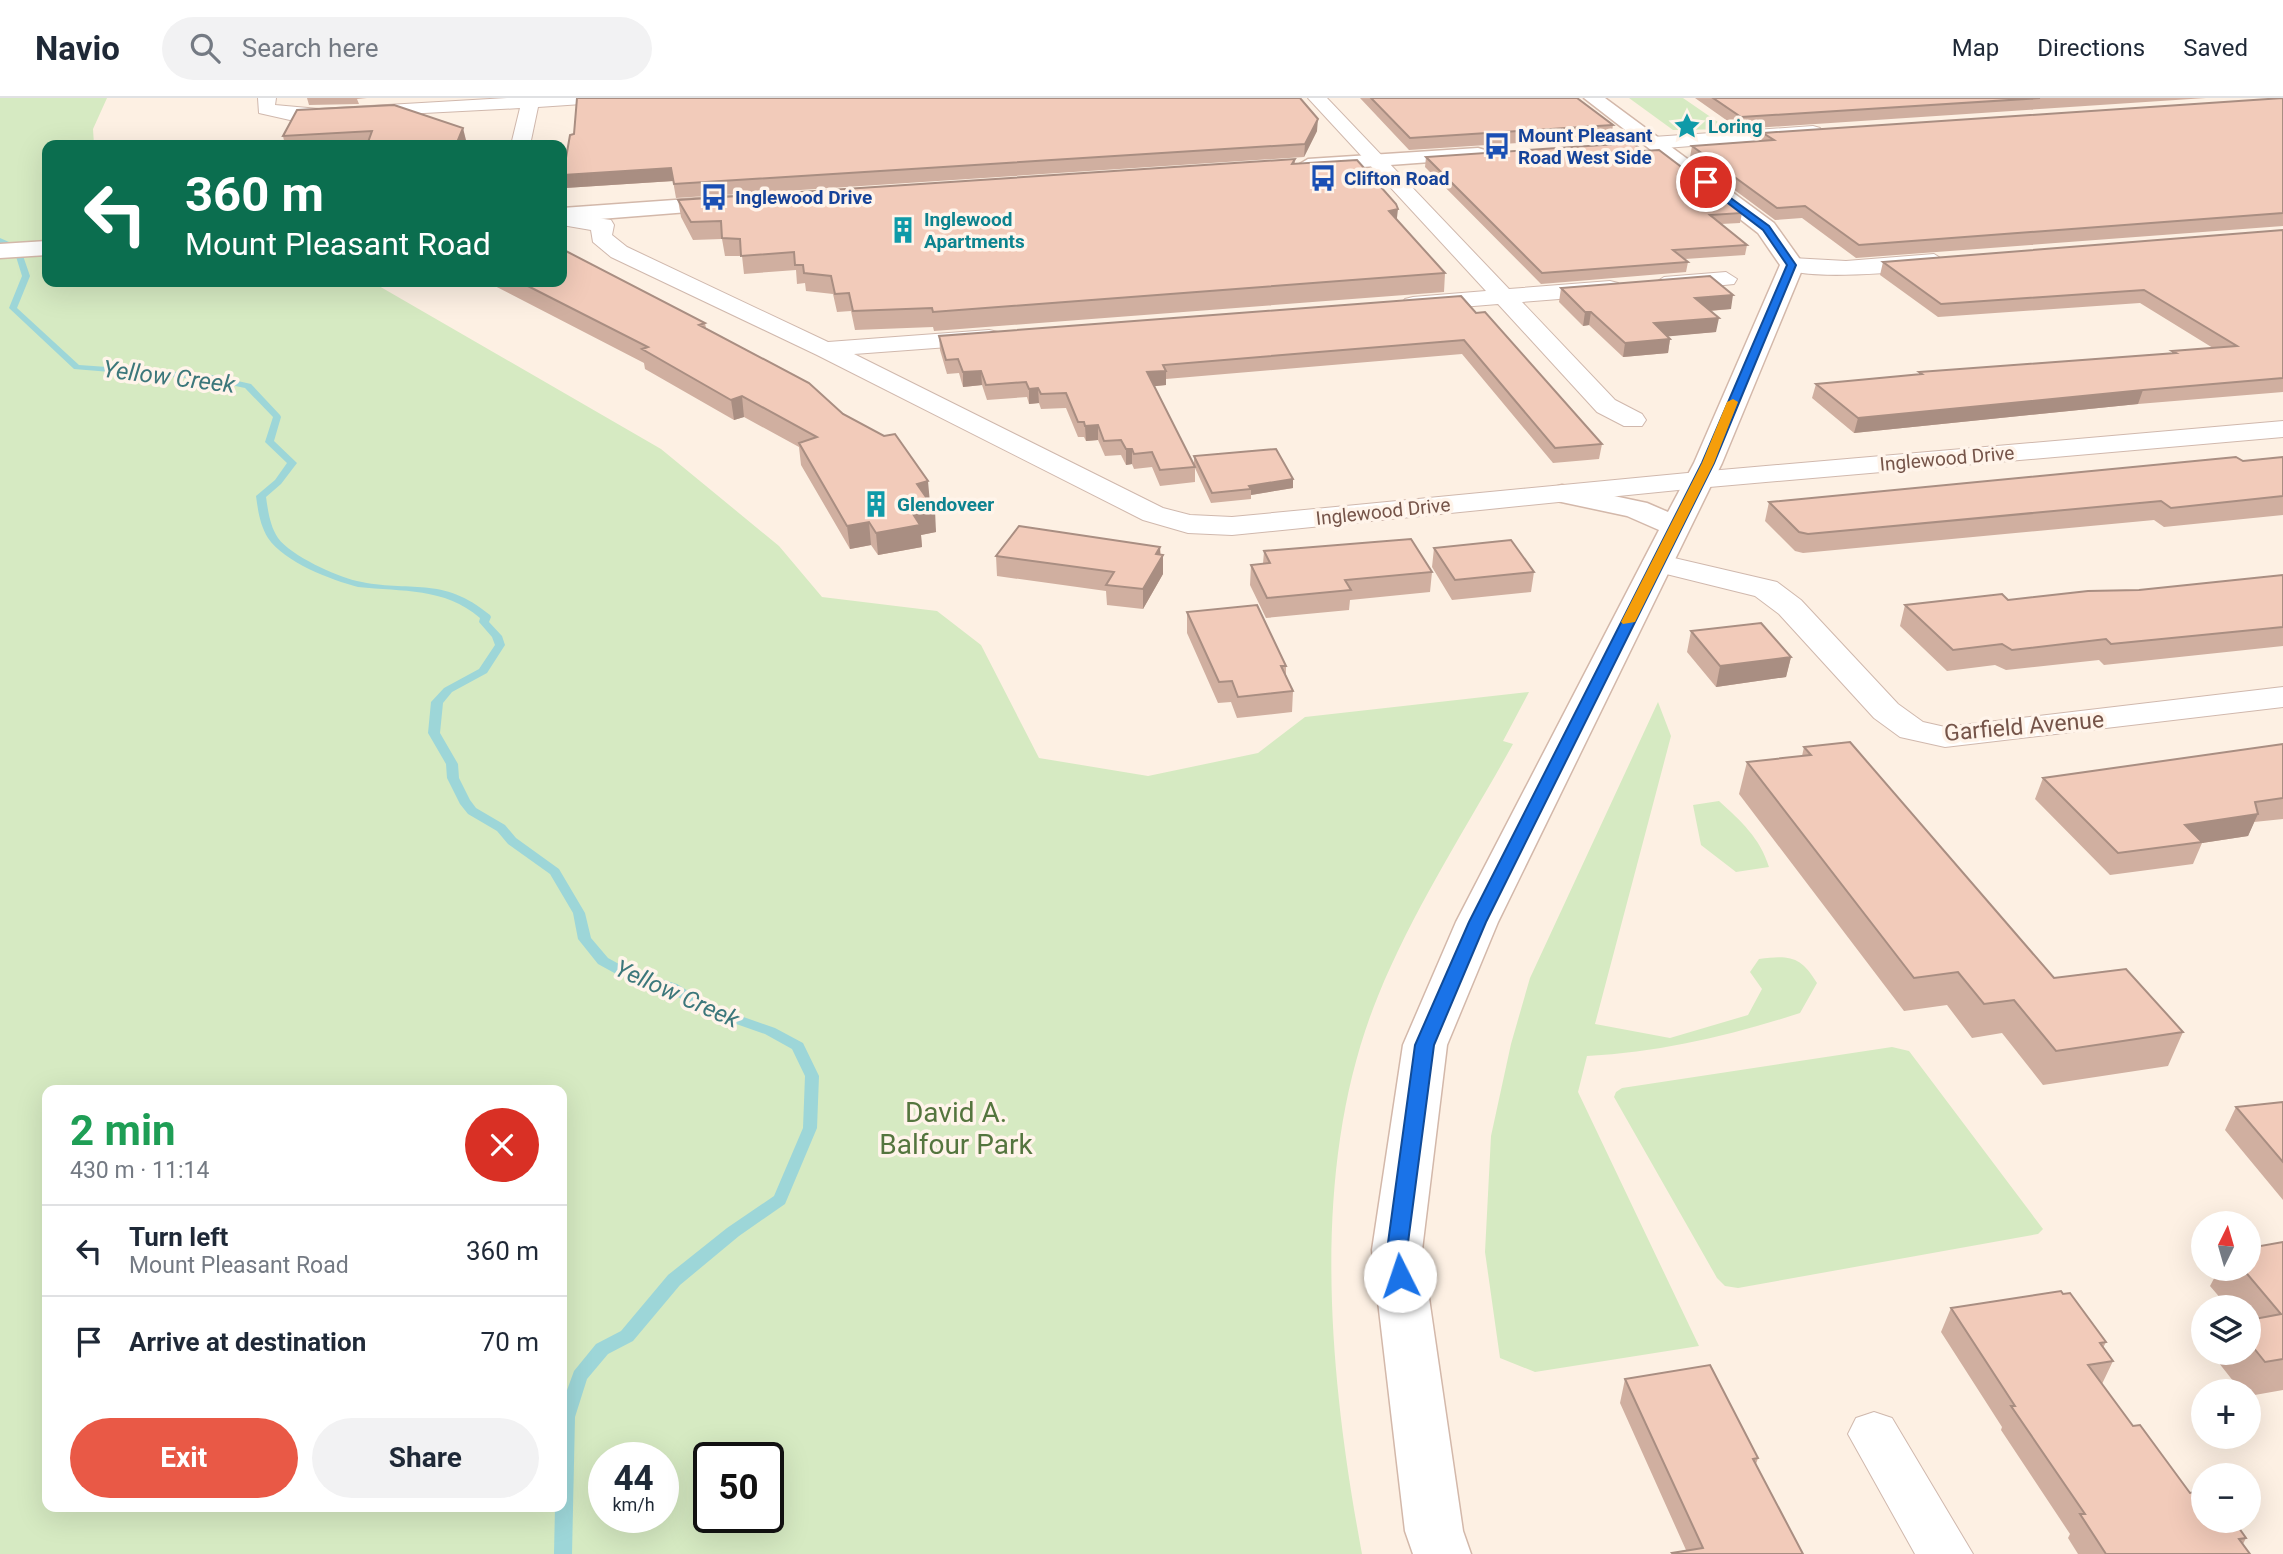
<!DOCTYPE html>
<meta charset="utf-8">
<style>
:root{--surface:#fff;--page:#f2f2f3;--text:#1f2937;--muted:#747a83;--line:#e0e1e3;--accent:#e95946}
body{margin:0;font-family:Roboto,sans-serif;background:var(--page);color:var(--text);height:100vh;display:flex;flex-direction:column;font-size:26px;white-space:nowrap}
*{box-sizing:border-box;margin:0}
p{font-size:23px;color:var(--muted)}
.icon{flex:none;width:38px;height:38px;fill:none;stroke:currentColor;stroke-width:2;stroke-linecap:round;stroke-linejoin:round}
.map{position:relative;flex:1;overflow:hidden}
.panel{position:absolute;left:42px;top:987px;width:525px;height:427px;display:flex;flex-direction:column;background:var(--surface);border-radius:14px;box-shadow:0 7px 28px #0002}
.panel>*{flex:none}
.top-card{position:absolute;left:42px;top:42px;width:525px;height:147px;border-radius:14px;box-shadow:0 7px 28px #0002;background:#0b6e4f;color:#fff;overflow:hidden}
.needle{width:46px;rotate:5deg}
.buttons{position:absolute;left:2191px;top:1113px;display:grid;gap:14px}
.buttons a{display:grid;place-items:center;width:70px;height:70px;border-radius:50%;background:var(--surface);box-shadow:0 7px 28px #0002;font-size:35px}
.speed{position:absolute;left:588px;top:1344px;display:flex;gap:14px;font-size:35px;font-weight:700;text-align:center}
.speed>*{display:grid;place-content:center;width:91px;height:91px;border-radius:50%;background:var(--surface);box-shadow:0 7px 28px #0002;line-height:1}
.speed small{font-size:18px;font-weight:400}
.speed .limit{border:4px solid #111;border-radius:10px;background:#fff;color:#111}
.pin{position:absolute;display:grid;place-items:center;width:60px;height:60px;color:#fff;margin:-30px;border:4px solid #fff;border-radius:50%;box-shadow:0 2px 7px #0007}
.me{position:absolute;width:77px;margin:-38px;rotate:356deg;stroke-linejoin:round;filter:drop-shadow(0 0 5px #0008)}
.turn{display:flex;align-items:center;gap:24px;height:147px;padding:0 28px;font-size:32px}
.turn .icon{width:91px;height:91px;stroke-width:2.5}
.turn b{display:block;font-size:49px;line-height:60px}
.round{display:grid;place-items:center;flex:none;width:74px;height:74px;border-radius:37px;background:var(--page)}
.head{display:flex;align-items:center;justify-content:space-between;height:119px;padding:0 28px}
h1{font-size:42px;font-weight:700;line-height:52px;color:#1e9e55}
.action{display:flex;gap:14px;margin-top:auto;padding:14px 28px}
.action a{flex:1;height:80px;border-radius:42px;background:var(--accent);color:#fff;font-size:28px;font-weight:700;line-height:80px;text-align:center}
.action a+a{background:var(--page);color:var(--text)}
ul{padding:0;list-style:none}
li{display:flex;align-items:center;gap:21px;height:91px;padding:0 28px;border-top:2px solid var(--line)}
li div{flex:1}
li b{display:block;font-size:26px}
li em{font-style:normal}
header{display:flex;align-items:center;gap:42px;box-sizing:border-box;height:98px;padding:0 35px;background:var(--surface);border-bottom:2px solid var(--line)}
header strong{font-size:33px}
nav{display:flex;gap:38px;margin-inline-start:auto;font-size:24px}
.search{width:490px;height:63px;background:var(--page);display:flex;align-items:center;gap:18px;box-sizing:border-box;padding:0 24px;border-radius:38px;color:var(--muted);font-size:26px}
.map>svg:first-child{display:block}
</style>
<header>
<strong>Navio</strong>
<div class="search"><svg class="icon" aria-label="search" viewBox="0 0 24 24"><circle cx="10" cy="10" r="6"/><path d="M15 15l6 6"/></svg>Search here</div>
<nav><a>Map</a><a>Directions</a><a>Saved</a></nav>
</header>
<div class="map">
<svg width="2283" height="1456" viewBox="0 0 2283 1456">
<rect width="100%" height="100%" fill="#fdf0e3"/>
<path fill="#d6eac2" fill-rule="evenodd" d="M0 0H107L93 31 94 47H47V184H372L661 351 779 448 822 499 937 513 981 547 1039 660 1148 678 1258 655 1305 619 1529 594 1503 643 1513 646C1467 729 1414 810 1378 898 1308 1069 1329 1278 1362 1456H0ZM47 992H562V1409H47ZM604 1360H663V1419H604ZM709 1360H768V1419H709Z
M1629 0H1683L1728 31 1673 32Z
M1658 604 1671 638 1595 926 1670 940 1748 917 1762 891 1750 874 1759 861C1789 857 1801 858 1817 885L1800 915C1729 938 1661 954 1587 958L1578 994 1699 1248 1535 1274 1500 1260 1485 1154 1491 1038 1511 946 1530 880Z
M1719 703C1741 723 1760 740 1769 769L1736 774 1701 747 1693 707Z
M1892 949 1909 953 2043 1131 2038 1136 1738 1190 1725 1188 1717 1180 1614 999 1616 994 1622 990Z"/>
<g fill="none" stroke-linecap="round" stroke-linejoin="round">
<path fill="#9dd6d8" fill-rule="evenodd" d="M0 140 20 149 30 178 17 210 79 267 207 276 251 286 280 317 281 319 274 343 297 365 281 386 266 399C268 413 270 428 278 440 291 458 336 478 357 483 410 495 442 477 490 517L491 519 489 524 502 538 505 547 487 575 452 594 443 605 440 635 458 666 459 680 470 702 476 710 505 727 516 740 559 771 585 815 591 840 608 860 628 871 677 886 712 908 775 930 803 945 819 978 817 1030 785 1106 739 1138 680 1187 633 1243 608 1256 587 1281 575 1319 572 1456H554L555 1409H562V1306L574 1273 596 1246 621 1233 668 1177 727 1130 774 1098 803 1030 805 978 792 951 765 936 702 914 667 892 618 877 598 866 578 841 573 815 550 776 508 746 497 733 468 716 460 706 447 680 446 666 428 635 431 604 444 590 479 571 495 547 492 539 479 524 480 520C444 489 403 494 358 489 331 482 284 464 268 440 260 427 258 413 256 398L275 382 287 365 265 344 273 319 245 290 207 282 74 271 9 210 22 178 14 152 0 145Z"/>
<defs>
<path id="minor" d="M258 0H276L275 7 319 11 507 0H606L597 5 538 9 530 47H511L520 10 290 22 259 15Z
M1308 0H1327L1509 191 1610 183 1618 185 1621 190 1610 197 1522 204 1615 302 1642 316 1646 322 1642 328H1624L1597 314 1498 206 1413 213 1405 211 1401 206 1405 201 1413 199 1486 193Z
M1813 28 1820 30 1822 34 1820 38 1653 51 1643 45 1653 39Z
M562 115 611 122 614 127 612 137 627 149 828 244 989 232 998 234 1001 239 998 244 989 246 854 256 1163 410 1190 417 1232 419 1698 374 2283 323V339L1698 390 1232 437 1188 435 1143 422 817 257 611 159 593 144 591 132 562 127Z
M1934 156 1945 163 1942 168C1918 174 1793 185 1781 167L1792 160 1846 163Z
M1726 174 1737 181 1734 186 1664 193 1653 186 1664 179Z
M1657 456 1777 484 1801 502 1898 606 1923 624 1945 629 2283 589V609L1945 649 1900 639 1874 620 1779 516 1755 498 1646 471 1642 465 1646 459Z
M1874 1314 1892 1320 1973 1456H1915L1848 1336 1856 1320Z"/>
<path id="secondary" d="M1584 0H1605L1774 125 1804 167 1722 365 1498 824 1447 947 1422 1152 1463 1433 1471 1456H1413L1405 1433 1372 1152 1403 947 1456 824 1659 432 1627 418 1552 402 1547 396 1552 390 1562 387 1647 405 1668 414 1694 365 1780 167 1758 135Z
M1478 50 1485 52 1488 56 1485 60 1308 73 1298 67 1308 61Z
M731 98 739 100 742 105 739 110 562 124V110Z
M47 143V157L0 160V146Z"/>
</defs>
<use href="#minor" stroke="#d0b8ad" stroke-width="2"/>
<use href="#secondary" stroke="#d3b8aa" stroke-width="3"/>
<use href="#minor" fill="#fff" fill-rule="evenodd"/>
<use href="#secondary" fill="#fff" fill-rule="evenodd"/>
</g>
<path fill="#d0afa0" d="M307 0H367L357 1 359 6 309 7Z
M1360 0H1577L1613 27 1611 39 1409 52Z
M1695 0H2206L1739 31Z
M2283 0V128L1856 160 1802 120 1775 122 1690 59 1692 48 1761 43 1763 35Z
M297 12 466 42 464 47H285L283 38Z
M1317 33 1304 59 676 100 673 83 565 90 574 36Z
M1643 53 1742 115 1740 125 1721 126 1747 147 1745 157 1685 161 1688 164 1686 174 1541 186 1425 69 1426 59Z
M1295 61V66L1397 122 1445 175 1444 194 934 233 933 229 855 232 851 213 837 214 833 196 806 193 805 185 797 186 796 172 744 176 742 158H725L722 141 693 142 681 119 678 102Z
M2283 132V294L2138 306 1854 335 1812 300 1816 286 1919 276V274L2172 255V253L2213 250 2140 205 1938 219 1880 177 1883 164Z
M487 184H562L705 225 706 230 930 405 936 434 921 437 922 449 878 457 871 447 850 451 801 367 799 349 744 319 734 322 645 271 644 265Z
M1561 190 1731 211 1710 213 1716 234 1667 238 1670 241 1668 255 1623 259 1589 227 1583 228 1559 204Z
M1461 198 1602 346 1599 361 1553 365 1462 256 1166 281V287L1154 288 1194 367V358L1293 381V390L1251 397V401L1211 405 1195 370V384L1160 388 1152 369 1134 371 1132 366 1126 367 1121 357 1105 358 1098 342 1086 343 1084 339H1078L1066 310 1041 311 1039 305 1029 306 1027 299 987 302 982 287 963 289 959 275 947 276 940 252 939 238Z
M2283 359V417L2164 429 2154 422 1803 455 1795 453 1765 423 1769 404Z
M1160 449 1163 476 1143 511 1107 507 1106 493 997 478 996 458Z
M1434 450 1534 474 1531 494 1452 502 1432 469Z
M1264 453 1432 474 1430 494 1350 502 1349 512 1266 520 1250 487 1251 467 1263 466Z
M2283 477V548L2104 567 2099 562 2006 572 1995 567 1947 573 1900 528 1905 507 2008 502 2139 492Z
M1187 514 1286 568V577L1293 593 1292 614 1237 620 1231 604 1218 605 1187 535Z
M1691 533 1791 559 1786 579 1716 589 1687 554Z
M2283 646V721L2254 724 2248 738 2202 745 2193 766 2110 777 2035 701 2043 680Z
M1804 649 2054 880 2183 934 2168 968 2043 987 2002 935 1972 940 1947 907 1904 913 1739 696 1747 664 1802 658Z
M2283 1004V1102L2225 1032 2236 1009Z
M2283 1144V1292L2249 1298V1293H2241L2215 1260 2218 1255H2249V1209H2228L2210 1188 2219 1171H2249Z
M1951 1210 2106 1244 2103 1250 2113 1263 2102 1286 2203 1423 2246 1440 2243 1446 2250 1456H2078L2068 1440 2070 1436 2001 1332 2002 1329 1941 1234Z
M1625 1281 1758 1360 1756 1366 1803 1456H1672V1455L1686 1452 1620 1305Z"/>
<path fill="#a98e82" d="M1318 21 1317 33 1304 59 1305 46Z
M463 30 466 42 464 47H456Z
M671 70 673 83 565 90 563 77Z
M1398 111 1396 128 1389 113Z
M1733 197 1731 211 1693 214 1695 200Z
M1585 214H1591L1589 227 1583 228Z
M1719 220 1716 234 1651 240 1654 225Z
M1670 241 1668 255 1623 259 1625 245Z
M981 273 982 287 963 289V274Z
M1166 273V287L1147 289V274Z
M1038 290 1039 305 1029 306V291Z
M2143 292 2138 306 1854 335 1858 320Z
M742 298 744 319 734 322 731 302Z
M1098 327V342L1086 343 1085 328Z
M1126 351H1132V366L1126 367Z
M1293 381V390L1251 397V391L1249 388Z
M928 383 930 405 917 386Z
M935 412 936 434 921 437 922 449 878 457 876 435 913 416Z
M869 424 871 447 850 451 847 428Z
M1160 449V462L1163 457V476L1143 511V491L1156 456Z
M1791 559 1786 579 1716 589 1720 568Z
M2258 716 2248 738 2202 745V744L2185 727Z"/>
<path fill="#f2cbba" stroke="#a98e82" stroke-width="2" d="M577 0H1300L1318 21 1305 46 674 86 671 70 563 77 570 37 574 36Z
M1371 0H1577L1613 27 1410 40Z
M1713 0H2040L1741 19Z
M2283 0V115L1859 147 1805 108 1777 110 1692 48 1774 42 1763 35Z
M394 7 463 30 456 47H367L372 33 283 38 297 12Z
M1633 45 1643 53 1659 52 1742 115 1710 117 1747 147 1673 152 1688 164 1542 175 1426 59Z
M1295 61 1292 66 1357 62 1396 106 1398 111 1389 113 1445 175 933 214 932 210 853 213 849 195 835 196 831 178 804 175 803 167H795L794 154 741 158 740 141 722 140 721 123 691 124 678 102Z
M2283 132V280L2143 292 1858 320 1816 286 1922 276 1919 274 2176 255 2172 253 2237 248 2144 192 1941 206 1883 164Z
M562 151 705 225 699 227 809 285 843 316 884 338 895 336 928 383 917 386 935 412 913 416 920 427 876 435 869 424 847 428 799 345 817 339 742 298 731 302 642 251 648 249 520 184H562Z
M1710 178 1733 197 1695 200 1719 220 1654 225 1670 241 1625 245 1591 214H1585L1561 190Z
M1461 198 1476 215 1485 214 1602 346 1555 350 1464 242 1163 267 1166 273 1147 274 1195 369 1160 372 1152 354 1134 356 1132 351H1126L1121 342 1104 343 1098 327 1085 328 1084 324H1078L1066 295 1041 296 1038 290 1029 291 1026 284 986 287 981 273 963 274 958 261 946 262 939 238Z
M1276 351 1293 381 1249 388 1251 391 1212 395 1194 358Z
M2236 359 2243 363 2283 359V398L2171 410 2161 403 1808 436 1799 434 1769 404Z
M1019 428 1160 449 1156 456 1163 457 1143 491 1106 487 1114 474 996 458Z
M1411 441 1432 474 1345 482 1351 492 1267 500 1251 467 1270 465 1264 453Z
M1511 442 1534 474 1455 482 1434 450Z
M2283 477V529L2111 546 2106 541 2012 552 2002 546 1953 552 1905 507 2002 496 2008 502 2088 493 2139 492Z
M1257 507 1286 568H1281L1293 593 1238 599 1232 583 1219 584 1187 514Z
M1761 525 1791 559 1720 568 1691 533Z
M1850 644 2054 880 2126 871 2183 934 2056 953 2014 902 1984 906 1958 874 1914 880 1747 664 1811 657 1804 649Z
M2283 646V700L2255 704 2258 716 2185 727 2202 744 2118 755 2043 680Z
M2283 1004V1064L2236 1009Z
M2283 1144V1261L2265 1264 2249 1244V1222L2281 1216 2243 1171H2249V1150Z
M2061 1193 2063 1196 2070 1195 2106 1244 2100 1245 2113 1263 2088 1267 2133 1328 2140 1327 2190 1395 2203 1392V1423H2234L2246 1440 2239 1441 2250 1456H2106L2080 1416H2085L2011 1308H2015L1951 1210Z
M1710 1267 1758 1360 1753 1361 1803 1456H1673L1672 1455 1703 1450 1625 1281Z"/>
<path fill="#1a73e8" stroke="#114b97" stroke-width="2" d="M1706 82 1769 128 1796 167 1714 365 1486 824 1434 947 1407 1152 1411 1178 1408 1184H1393L1387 1152 1415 947 1469 824 1702 365 1787 167 1763 132 1703 86Z"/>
<path fill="#f59e0b" d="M1733 301 1738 304 1714 365 1635 524 1623 526 1621 524 1702 365 1727 304Z"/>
<defs>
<symbol id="sight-bare" viewBox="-9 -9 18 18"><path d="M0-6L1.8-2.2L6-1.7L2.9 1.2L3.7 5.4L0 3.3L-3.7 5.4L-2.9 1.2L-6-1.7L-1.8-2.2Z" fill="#0f9aa8" stroke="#fff4ea" stroke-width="2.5" paint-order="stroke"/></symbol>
<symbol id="bus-bare" viewBox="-9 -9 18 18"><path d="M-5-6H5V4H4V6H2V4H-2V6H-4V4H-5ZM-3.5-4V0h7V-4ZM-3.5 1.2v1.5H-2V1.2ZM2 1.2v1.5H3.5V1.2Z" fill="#1a4fb4" stroke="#fff4ea" stroke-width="2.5" paint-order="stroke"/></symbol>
<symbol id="building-bare" viewBox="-9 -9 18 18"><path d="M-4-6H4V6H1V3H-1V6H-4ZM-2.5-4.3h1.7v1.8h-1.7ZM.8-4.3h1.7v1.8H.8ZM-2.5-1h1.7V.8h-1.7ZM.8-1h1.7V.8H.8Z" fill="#0f9aa8" stroke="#fff4ea" stroke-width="2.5" paint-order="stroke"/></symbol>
</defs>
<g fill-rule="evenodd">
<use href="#sight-bare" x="1668" y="9" width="38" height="38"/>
<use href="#bus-bare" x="1478" y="29" width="38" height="38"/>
<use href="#bus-bare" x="1304" y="61" width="38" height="38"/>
<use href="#bus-bare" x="695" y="80" width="38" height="38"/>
<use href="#building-bare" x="884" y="113" width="38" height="38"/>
<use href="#building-bare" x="857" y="387" width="38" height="38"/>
</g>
<g text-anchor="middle" stroke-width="7" stroke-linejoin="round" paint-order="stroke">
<g font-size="19" font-weight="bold" fill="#0d838f" stroke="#fff4ea" text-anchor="start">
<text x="1708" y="35">Loring</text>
<text x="924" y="128">Inglewood<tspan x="924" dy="22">Apartments</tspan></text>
<text x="897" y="413">Glendoveer</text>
</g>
<g font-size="19" font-weight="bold" fill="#164399" stroke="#fff4ea" text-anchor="start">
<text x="1518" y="44">Mount Pleasant<tspan x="1518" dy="22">Road West Side</tspan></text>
<text x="1344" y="87">Clifton Road</text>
<text x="735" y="106">Inglewood Drive</text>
</g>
<g font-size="19" fill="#755449" stroke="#fff4ea">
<text transform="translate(1947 360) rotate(-5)" y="7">Inglewood Drive</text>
<text transform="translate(1383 413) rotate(-6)" y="7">Inglewood Drive</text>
</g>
<g font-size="23" fill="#755449" stroke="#fff4ea">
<text transform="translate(2024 628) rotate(-5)" y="8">Garfield Avenue</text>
</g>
<g font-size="24" font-style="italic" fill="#3c777b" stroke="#fff4ea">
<text transform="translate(169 279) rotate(7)" y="8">Yellow Creek</text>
<text transform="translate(677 896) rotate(24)" y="8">Yellow Creek</text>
</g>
<g font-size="28" fill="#54753e" stroke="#fff4ea">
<text x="956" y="1024">David A.<tspan x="956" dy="32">Balfour Park</tspan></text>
</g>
</g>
</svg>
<div class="buttons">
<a><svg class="needle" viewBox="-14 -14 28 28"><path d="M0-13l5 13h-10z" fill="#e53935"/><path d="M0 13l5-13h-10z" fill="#747a83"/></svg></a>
<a><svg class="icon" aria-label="layers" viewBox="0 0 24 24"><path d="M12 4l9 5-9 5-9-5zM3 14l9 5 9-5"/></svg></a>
<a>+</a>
<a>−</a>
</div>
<div class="speed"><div>44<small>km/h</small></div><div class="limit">50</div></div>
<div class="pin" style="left:1706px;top:84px;background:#d93025"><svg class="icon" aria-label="arrive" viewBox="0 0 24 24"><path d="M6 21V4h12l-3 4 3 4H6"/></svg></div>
<svg class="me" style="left:1400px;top:1178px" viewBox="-20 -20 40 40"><circle r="19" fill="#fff"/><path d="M0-13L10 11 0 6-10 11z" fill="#1a73e8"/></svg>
<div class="top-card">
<div class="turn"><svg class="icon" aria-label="left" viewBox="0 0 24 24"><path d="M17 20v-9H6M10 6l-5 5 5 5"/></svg><div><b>360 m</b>Mount Pleasant Road</div></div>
</div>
<section class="panel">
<div class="head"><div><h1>2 min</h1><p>430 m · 11:14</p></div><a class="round" style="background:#d93025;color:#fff"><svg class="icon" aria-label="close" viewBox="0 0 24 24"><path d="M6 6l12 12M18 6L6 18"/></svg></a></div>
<ul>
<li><svg class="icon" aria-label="left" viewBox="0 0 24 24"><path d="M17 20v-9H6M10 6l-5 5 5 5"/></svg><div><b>Turn left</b><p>Mount Pleasant Road</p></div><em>360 m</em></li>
<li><svg class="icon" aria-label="arrive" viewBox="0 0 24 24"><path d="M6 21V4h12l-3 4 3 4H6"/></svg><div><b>Arrive at destination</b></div><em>70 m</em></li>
</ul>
<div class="action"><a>Exit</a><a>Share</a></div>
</section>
</div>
